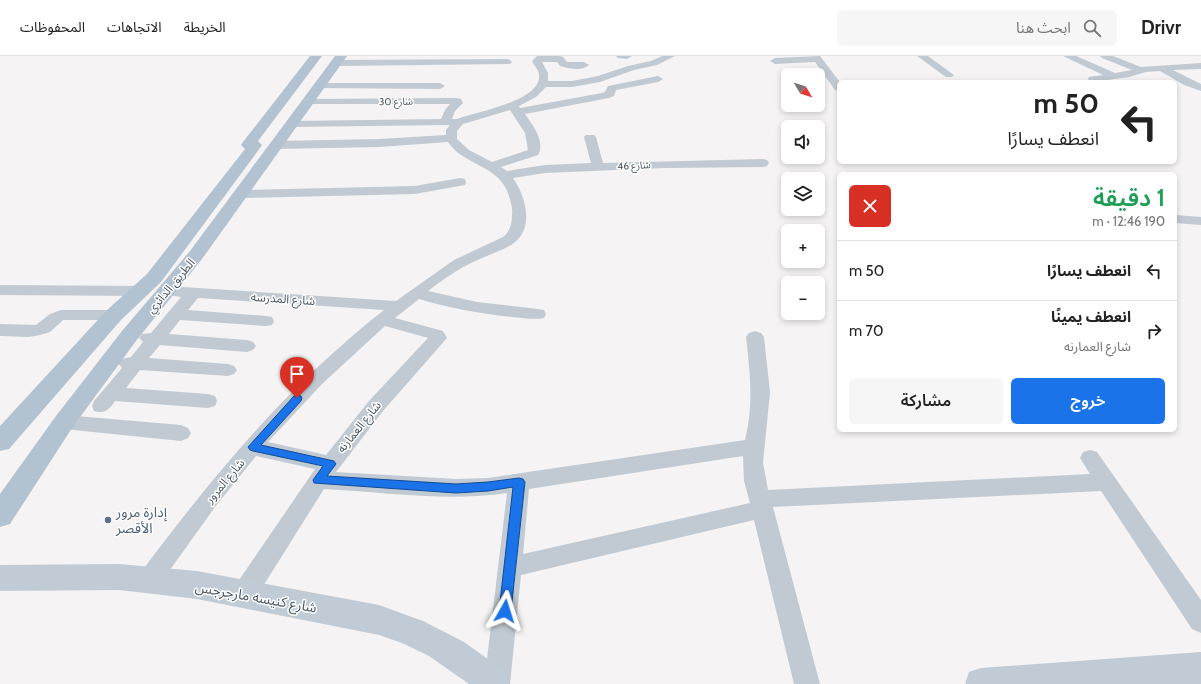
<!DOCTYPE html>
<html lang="ar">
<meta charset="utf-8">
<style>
:root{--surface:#fff;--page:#f6f6f6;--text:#222;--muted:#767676;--line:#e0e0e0;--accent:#1a73e8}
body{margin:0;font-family:Cabin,"Noto Sans Arabic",sans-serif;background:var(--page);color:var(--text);direction:rtl;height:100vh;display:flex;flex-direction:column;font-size:15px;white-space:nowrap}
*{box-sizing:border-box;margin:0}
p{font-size:13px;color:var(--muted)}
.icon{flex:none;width:22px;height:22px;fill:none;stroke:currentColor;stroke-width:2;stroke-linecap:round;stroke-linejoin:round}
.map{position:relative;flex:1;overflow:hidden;direction:ltr}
.side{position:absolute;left:837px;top:116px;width:340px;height:260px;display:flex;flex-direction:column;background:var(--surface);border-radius:6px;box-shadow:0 2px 6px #0003;direction:rtl}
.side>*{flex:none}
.guide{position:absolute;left:837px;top:24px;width:340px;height:84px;border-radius:6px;box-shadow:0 2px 6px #0003;direction:rtl;background:#fff;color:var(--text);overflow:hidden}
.needle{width:26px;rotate:129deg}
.tools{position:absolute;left:781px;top:12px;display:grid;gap:8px}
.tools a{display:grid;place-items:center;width:44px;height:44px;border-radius:6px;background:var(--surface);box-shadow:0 2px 6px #0003;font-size:20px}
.pin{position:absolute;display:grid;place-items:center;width:34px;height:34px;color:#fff;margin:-41px -17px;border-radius:50% 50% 50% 0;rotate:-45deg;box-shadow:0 0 4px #0007}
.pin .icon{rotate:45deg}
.me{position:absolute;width:44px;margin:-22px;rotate:6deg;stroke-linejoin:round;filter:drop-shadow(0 0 3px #0008)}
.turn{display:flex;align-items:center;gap:14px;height:84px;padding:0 12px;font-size:18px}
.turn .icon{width:52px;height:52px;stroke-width:2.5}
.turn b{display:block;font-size:28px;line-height:34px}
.round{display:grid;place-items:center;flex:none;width:42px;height:42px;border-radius:6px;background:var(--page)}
.summary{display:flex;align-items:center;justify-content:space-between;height:68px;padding:0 12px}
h1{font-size:24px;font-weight:600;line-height:30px;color:#1e9e55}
.action{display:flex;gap:8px;margin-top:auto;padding:8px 12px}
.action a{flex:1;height:46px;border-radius:6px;background:var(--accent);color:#fff;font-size:16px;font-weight:600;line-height:46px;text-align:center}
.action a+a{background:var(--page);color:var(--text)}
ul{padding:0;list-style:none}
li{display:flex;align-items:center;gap:12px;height:60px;padding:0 12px;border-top:1px solid var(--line)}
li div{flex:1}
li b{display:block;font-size:15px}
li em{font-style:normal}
header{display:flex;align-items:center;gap:24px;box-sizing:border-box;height:56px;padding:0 20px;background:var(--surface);border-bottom:1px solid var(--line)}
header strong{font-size:19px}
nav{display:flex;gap:22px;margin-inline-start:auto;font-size:14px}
.search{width:280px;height:36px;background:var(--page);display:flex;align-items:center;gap:10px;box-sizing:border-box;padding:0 14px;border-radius:6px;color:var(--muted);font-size:15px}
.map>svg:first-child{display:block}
</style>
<header>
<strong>Drivr</strong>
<div class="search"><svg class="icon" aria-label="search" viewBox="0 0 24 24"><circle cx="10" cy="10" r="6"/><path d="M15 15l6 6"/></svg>ابحث هنا</div>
<nav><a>الخريطة</a><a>الاتجاهات</a><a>المحفوظات</a></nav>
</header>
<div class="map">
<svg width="1201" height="628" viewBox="0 0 1201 628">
<rect width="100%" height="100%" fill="#f5f3f3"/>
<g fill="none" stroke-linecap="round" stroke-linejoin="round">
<path fill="#c1cad2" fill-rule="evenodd" d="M537 0H560L563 1 567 6H584L589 9C582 16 568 12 560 10L557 6H542L548 17V25H572L598 20 628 10 651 5 662 0H675L657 9 634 14 600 26 572 31H546L536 41 519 50 520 52 602 37 605 36 608 30 658 20 663 23 658 26 616 34 614 40 609 42 525 58C532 68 546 86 538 99L501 111 507 115 545 109 591 107 584 81 586 79H594L596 81 603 107 763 103 767 104 769 107 767 110 763 111 664 112 545 117 513 122C525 139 535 171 514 187 501 196 484 200 469 208 455 215 441 225 428 235L477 246 538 253 544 254 546 258 544 262C534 264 523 262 513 261 481 258 449 252 419 243L395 262 443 275 447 282 383 355 336 416 456 423 488 422 745 384C754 349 750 317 746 281L749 277 755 275 761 277 764 281 770 336 763 407 768 434 1090 418 1080 402 1083 396 1090 394 1097 396 1201 544V577L1192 573 1101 435 773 451 820 628H794L754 464 521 519 510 628H484L507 437C449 446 383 436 324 433L253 546 244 549 235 546 232 538 235 530 315 413 256 400 215 451 157 532 149 535 141 532 137 524 141 516C214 419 287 330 384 254L198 242 188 254 266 260 272 261 274 265 272 269 266 270 180 264 169 278 247 284 253 286 256 290 253 294 247 296 160 289 149 302 228 308 234 310 237 314 234 318 228 320 140 314 126 332 208 338 215 340 217 345 215 350 208 352 115 345C109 354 105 358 94 355L92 350 94 345 122 312 118 307 121 303 131 301 143 286 139 282 142 278 151 277 181 241 161 238 159 235 161 232 167 230 396 245 454 204 503 181C510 176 512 167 512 159 513 151 510 144 508 137 497 108 464 110 448 86L379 91 276 93 272 91 270 89 272 87 276 85 379 83 446 79V74L450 69 292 71 286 68 292 65 441 63 445 54 450 48H304L303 46 304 44 308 43 457 42 461 43 463 47 455 55 452 63H457C475 56 542 45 539 19 539 14 534 10 532 5ZM510 54 525 77 528 94 492 106 469 94 457 83V75L463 68ZM385 270 428 282 369 345 326 399 268 386 322 328ZM743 400 744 425 750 447 523 498 529 433Z
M616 0H632L627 3 618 2Z
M820 0 840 26 839 35 835 34 815 6 775 8 770 5 775 2Z
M917 0H928L954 19 952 21H946Z
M1063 0H1076L1115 17 1132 14 1102 2 1100 0H1113L1141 11 1201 7V13L1173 14 1201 28V35L1184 29 1160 15 1146 16 1129 21 1093 26 1089 25 1088 23 1089 21 1103 19Z
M507 3 510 4 512 6 510 8 336 10 331 7 336 4Z
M319 27H440L445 30 440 33 315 32 314 30 315 28Z
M460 122 465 123 466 126 465 129 415 138 241 142 236 141 234 138 236 135 241 134 415 130Z
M1175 159 1201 161V169L1175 167Z
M0 229 142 230 148 232 150 235 148 238 142 240 0 239Z
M61 254H114L120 255 122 259 120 263 114 264H63L50 276 40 279 29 281 0 280V268L36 269 50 258Z
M64 359 181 369 188 372 191 377 188 382 181 385 64 373 57 371 54 366 57 361Z"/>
<path fill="#c1cbd6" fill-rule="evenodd" d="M119 508 197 515 379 549 423 565 464 586 506 616 510 628H469L429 600 402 587 379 579 197 543 119 534 0 535V509Z
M1201 596V628H965L969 616 981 612Z"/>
<path fill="#b3c2d1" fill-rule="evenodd" d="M310 0H322L258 85 262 89 260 92 161 226 121 264 9 393 0 395V370L107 254 147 218 245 93 241 89 243 86Z
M335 0H347L202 203 136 285 72 372 10 468 0 471V438L56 360 122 275 190 195Z"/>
</g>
<path fill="#1a73e8" stroke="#114b97" d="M297 339 301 340 302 342 301 345 261 389 334 405 336 408 327 420 456 428 488 426 519 422 523 423 525 426 511 555 510 559 505 561 501 559 499 555 513 431 488 435 456 437 314 427 313 424 323 410 253 395 250 394 248 391 294 340Z"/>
<circle fill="#5c6f8a" stroke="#fff" stroke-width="1.5" cx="108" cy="464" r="4"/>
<g text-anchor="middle" stroke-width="3" stroke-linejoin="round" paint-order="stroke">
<g font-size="10" fill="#4a5661" stroke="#fff">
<text transform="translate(396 45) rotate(-1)" y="4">شارع 30</text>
<text transform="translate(634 109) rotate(-3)" y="4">شارع 46</text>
</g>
<g font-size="12" fill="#4a5661" stroke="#fff">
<text transform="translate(171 230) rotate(-50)" y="4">الطريق الدائري</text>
<text transform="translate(283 243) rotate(4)" y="4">شارع المدرسه</text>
<text transform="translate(359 371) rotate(-51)" y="4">شارع العمارنه</text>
<text transform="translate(225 425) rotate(-50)" y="4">شارع المرور</text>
</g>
<g font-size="14" fill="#4e5e75" stroke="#fff" text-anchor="start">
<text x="116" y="461">إدارة مرور<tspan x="116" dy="16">الأقصر</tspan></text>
</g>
<g font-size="14" fill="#4a5661" stroke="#fff">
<text transform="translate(256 541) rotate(10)" y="5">شارع كنيسه مارجرجس</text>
</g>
</g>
</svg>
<div class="tools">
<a><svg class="needle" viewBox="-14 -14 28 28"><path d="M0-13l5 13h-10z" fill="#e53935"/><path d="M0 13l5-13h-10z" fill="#767676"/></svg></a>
<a><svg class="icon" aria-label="sound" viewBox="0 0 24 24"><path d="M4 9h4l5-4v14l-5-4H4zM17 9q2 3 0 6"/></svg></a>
<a><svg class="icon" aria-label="layers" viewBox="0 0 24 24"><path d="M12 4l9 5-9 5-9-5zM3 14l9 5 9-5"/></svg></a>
<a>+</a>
<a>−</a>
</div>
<div class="pin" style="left:297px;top:342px;background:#d93025"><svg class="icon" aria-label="arrive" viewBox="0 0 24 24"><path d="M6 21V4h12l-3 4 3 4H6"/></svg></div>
<svg class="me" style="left:505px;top:555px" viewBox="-20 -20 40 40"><path d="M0-17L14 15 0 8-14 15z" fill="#1a73e8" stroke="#fff" stroke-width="4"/></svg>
<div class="guide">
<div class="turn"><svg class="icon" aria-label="left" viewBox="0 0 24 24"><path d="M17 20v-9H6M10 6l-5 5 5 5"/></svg><div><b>50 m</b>انعطف يسارًا</div></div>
</div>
<section class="side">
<div class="summary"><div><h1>1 دقيقة</h1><p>190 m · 12:46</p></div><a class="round" style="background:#d93025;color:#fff"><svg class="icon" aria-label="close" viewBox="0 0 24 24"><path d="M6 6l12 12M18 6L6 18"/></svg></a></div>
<ul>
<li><svg class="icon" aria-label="left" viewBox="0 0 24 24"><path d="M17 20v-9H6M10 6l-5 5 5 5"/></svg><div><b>انعطف يسارًا</b></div><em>50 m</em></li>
<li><svg class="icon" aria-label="right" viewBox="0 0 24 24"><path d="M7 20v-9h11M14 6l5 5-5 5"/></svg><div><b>انعطف يمينًا</b><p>شارع العمارنه</p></div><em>70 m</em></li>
</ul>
<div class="action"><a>خروج</a><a>مشاركة</a></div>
</section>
</div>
